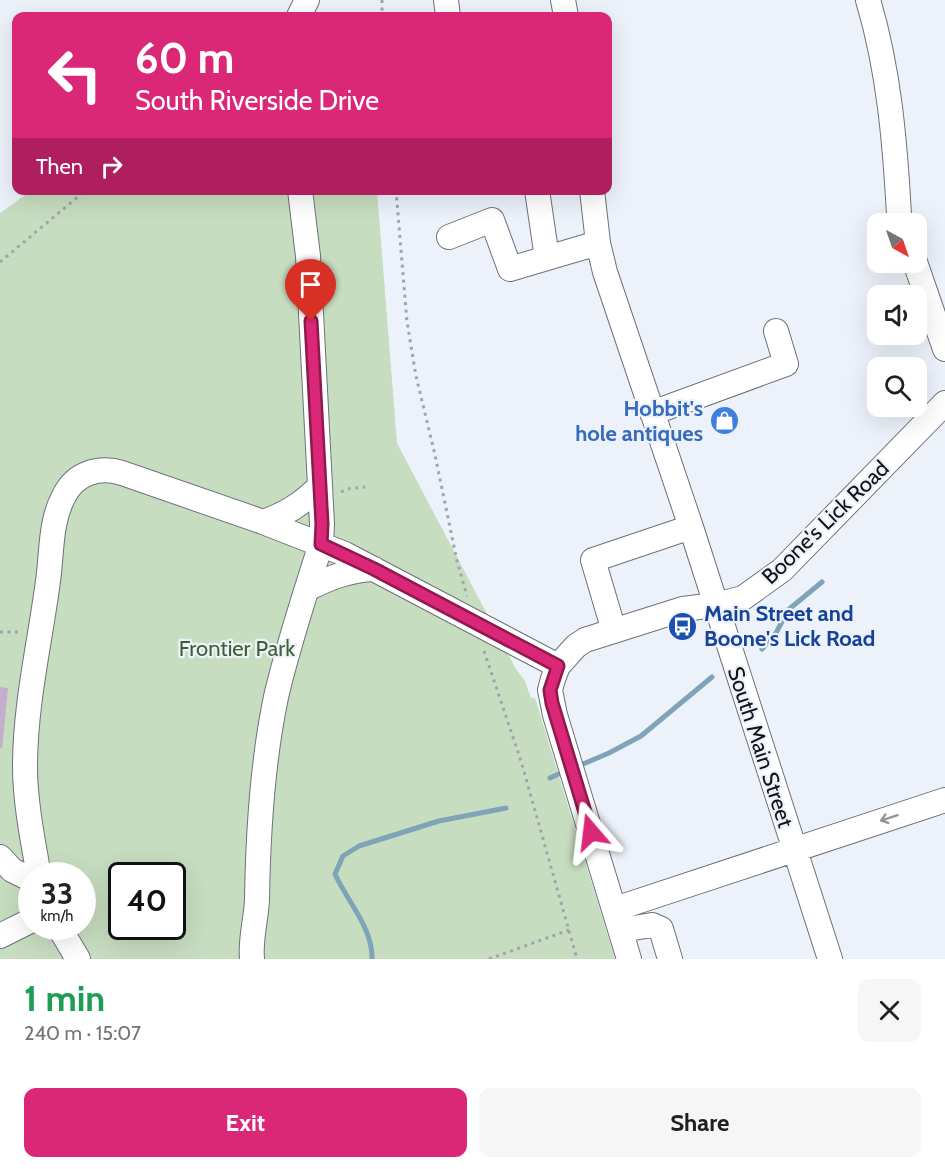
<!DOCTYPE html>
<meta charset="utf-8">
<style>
:root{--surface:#fff;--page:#f6f6f6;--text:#202124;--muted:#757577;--accent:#db2777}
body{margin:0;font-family:Cabin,sans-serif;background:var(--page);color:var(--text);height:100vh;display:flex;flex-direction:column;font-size:22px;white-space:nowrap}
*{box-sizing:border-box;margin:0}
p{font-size:20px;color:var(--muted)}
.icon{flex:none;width:33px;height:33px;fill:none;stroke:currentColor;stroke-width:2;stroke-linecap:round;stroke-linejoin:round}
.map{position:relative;height:959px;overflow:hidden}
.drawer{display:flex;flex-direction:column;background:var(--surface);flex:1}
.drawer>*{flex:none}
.hud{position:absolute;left:12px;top:12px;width:600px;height:183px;border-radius:12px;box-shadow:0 6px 24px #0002;background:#db2777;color:#fff;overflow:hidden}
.needle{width:39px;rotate:140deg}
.tools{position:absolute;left:867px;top:213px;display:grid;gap:12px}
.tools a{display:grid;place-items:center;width:60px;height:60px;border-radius:12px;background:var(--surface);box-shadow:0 6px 24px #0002;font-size:30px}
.speed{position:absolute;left:18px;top:862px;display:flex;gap:12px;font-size:30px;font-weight:700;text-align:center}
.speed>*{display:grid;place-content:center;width:78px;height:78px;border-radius:50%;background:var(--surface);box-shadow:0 6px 24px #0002;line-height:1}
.speed small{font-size:15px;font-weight:400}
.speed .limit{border:3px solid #111;border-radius:9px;background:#fff;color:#111}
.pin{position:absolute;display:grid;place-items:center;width:51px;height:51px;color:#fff;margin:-62px -26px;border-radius:50% 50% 50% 0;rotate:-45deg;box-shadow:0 0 6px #0007}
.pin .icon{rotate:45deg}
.me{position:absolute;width:66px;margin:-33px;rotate:343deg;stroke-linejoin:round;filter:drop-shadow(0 0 4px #0008)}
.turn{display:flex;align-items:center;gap:21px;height:126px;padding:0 24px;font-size:27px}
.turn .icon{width:78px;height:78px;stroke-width:2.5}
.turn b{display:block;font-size:42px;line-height:51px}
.then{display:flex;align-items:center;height:57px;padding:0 24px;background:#0003;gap:12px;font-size:22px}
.round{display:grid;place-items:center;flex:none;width:63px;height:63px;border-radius:12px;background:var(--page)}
.overview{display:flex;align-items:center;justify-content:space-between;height:102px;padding:0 24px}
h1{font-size:36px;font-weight:700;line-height:45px;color:#1e9e55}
.cta{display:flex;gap:12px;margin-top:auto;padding:12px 24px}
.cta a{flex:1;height:69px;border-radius:12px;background:var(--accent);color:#fff;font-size:24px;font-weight:700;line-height:69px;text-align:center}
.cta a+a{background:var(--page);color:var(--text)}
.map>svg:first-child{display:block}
</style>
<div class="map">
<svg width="945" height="959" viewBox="0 0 945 959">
<rect width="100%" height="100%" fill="#edf2fa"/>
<path fill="#c7ddc0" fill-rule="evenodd" d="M31 191H377L397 443 516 669 525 681 531 698H535L615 959H0V213ZM32 876H82V927H32ZM122 876H172V927H122Z"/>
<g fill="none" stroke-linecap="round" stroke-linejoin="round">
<path stroke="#7fa4b8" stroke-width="5" d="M762 649 776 633 788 610 822 582
M576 767 609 753 641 736 712 677
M550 778 565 771
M372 959C373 928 347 901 335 874L343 856 359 846 439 821 506 808"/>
</g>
<path fill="#c5aecd" d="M0 687 8 688 2 749 0 748Z"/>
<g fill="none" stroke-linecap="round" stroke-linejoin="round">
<defs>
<path id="minor" d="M446 0 448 16
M563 0 566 16
M868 0C889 70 895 142 899 215L902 224
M299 16 307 0
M537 190 547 258 598 243
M592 190 598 243 605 272 691 527 830 959
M449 237 492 220 510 269 547 258
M915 262 945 349
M652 413 786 364 776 331
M263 522C286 514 302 504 320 486
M307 589C329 578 349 570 374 569
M614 631 593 560 691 527
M0 857 12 870 32 880
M39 876C33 841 25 802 25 767 25 704 40 642 48 581 52 553 50 521 64 496 75 473 99 466 122 473L263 522 345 554 558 666
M615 909 945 800
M59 927 78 959
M621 930 652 925 661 929 670 959
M0 936 32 920
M252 959C250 940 256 920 257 900 258 832 262 764 276 697 288 645 305 594 321 544L322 524 308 256 300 190
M629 959 555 715 550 690 553 679 558 666 576 646 585 640 683 609 715 605 743 598 782 570 945 403"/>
</defs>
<use href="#minor" stroke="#6d7179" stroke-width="26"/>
<path stroke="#a1a5ab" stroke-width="3" stroke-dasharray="3 4.5" stroke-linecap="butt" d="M382 0V16
M396 190 407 322 416 376 435 455 457 561 467 596
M0 262 86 190
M341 492 347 489 365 487
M0 632H19
M484 651 521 761 577 959
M489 959 569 930"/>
<use href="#minor" stroke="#fff" stroke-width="24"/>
</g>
<defs><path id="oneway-shaft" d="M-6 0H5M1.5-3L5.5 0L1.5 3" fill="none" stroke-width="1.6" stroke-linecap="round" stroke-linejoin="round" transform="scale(1.5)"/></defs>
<use stroke="#949597" href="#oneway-shaft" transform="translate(889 818) rotate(162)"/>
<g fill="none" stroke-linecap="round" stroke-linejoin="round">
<defs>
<path id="route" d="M311 321 322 524 321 544 374 569 558 666 550 690 552 703 591 832"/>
</defs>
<use href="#route" stroke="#8e194d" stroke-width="15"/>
<use href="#route" stroke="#db2777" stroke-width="10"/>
</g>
<defs>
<symbol id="shop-disc" viewBox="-11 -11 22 22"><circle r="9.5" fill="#3f7fe0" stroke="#edf2fa"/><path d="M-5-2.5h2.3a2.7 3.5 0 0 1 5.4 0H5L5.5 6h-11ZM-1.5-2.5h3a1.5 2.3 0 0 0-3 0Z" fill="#fff"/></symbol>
<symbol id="bus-disc" viewBox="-11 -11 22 22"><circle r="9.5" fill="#1a4fb4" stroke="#edf2fa"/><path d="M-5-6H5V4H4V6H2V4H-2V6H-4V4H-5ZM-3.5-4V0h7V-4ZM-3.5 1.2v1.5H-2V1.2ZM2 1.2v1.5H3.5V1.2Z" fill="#fff"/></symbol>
</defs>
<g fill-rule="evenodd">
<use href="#shop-disc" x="708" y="404" width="33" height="33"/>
<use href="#bus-disc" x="666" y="610" width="33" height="33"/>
</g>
<g text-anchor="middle" stroke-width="4.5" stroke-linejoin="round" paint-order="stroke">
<g font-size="22" font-weight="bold" fill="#366cbe" stroke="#edf2fa" text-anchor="end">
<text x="703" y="416">Hobbit's<tspan x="703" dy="25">hole antiques</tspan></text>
</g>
<g font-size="22" fill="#121417" stroke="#edf2fa">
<text transform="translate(825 522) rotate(-44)" y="8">Boone's Lick Road</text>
<text transform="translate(761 747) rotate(72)" y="8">South Main Street</text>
</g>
<g font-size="22" font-weight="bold" fill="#164399" stroke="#edf2fa" text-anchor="start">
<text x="704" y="621">Main Street and<tspan x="704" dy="25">Boone's Lick Road</tspan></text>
</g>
<g font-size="22" fill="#3e5f33" stroke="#edf2fa">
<text x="237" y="656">Frontier Park</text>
</g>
</g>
</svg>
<div class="tools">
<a><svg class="needle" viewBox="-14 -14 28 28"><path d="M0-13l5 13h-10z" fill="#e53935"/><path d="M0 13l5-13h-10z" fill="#757577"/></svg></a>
<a><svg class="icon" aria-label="sound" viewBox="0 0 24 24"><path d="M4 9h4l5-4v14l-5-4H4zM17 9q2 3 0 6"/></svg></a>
<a><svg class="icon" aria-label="search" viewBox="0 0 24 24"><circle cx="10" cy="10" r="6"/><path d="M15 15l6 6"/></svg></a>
</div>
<div class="speed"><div>33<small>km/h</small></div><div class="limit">40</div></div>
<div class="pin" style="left:311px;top:321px;background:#d93025"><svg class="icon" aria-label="arrive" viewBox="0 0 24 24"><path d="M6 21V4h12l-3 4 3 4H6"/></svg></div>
<svg class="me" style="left:591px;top:832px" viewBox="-20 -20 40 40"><path d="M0-17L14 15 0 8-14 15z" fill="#db2777" stroke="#fff" stroke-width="4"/></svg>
<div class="hud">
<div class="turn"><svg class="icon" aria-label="left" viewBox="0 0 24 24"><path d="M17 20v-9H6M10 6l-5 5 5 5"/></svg><div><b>60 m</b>South Riverside Drive</div></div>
<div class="then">Then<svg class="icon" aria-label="right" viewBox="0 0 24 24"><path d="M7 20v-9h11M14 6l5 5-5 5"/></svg></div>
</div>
</div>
<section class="drawer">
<div class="overview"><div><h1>1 min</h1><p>240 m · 15:07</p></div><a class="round"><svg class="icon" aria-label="close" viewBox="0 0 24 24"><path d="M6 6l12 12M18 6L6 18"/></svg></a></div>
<div class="cta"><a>Exit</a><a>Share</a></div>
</section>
